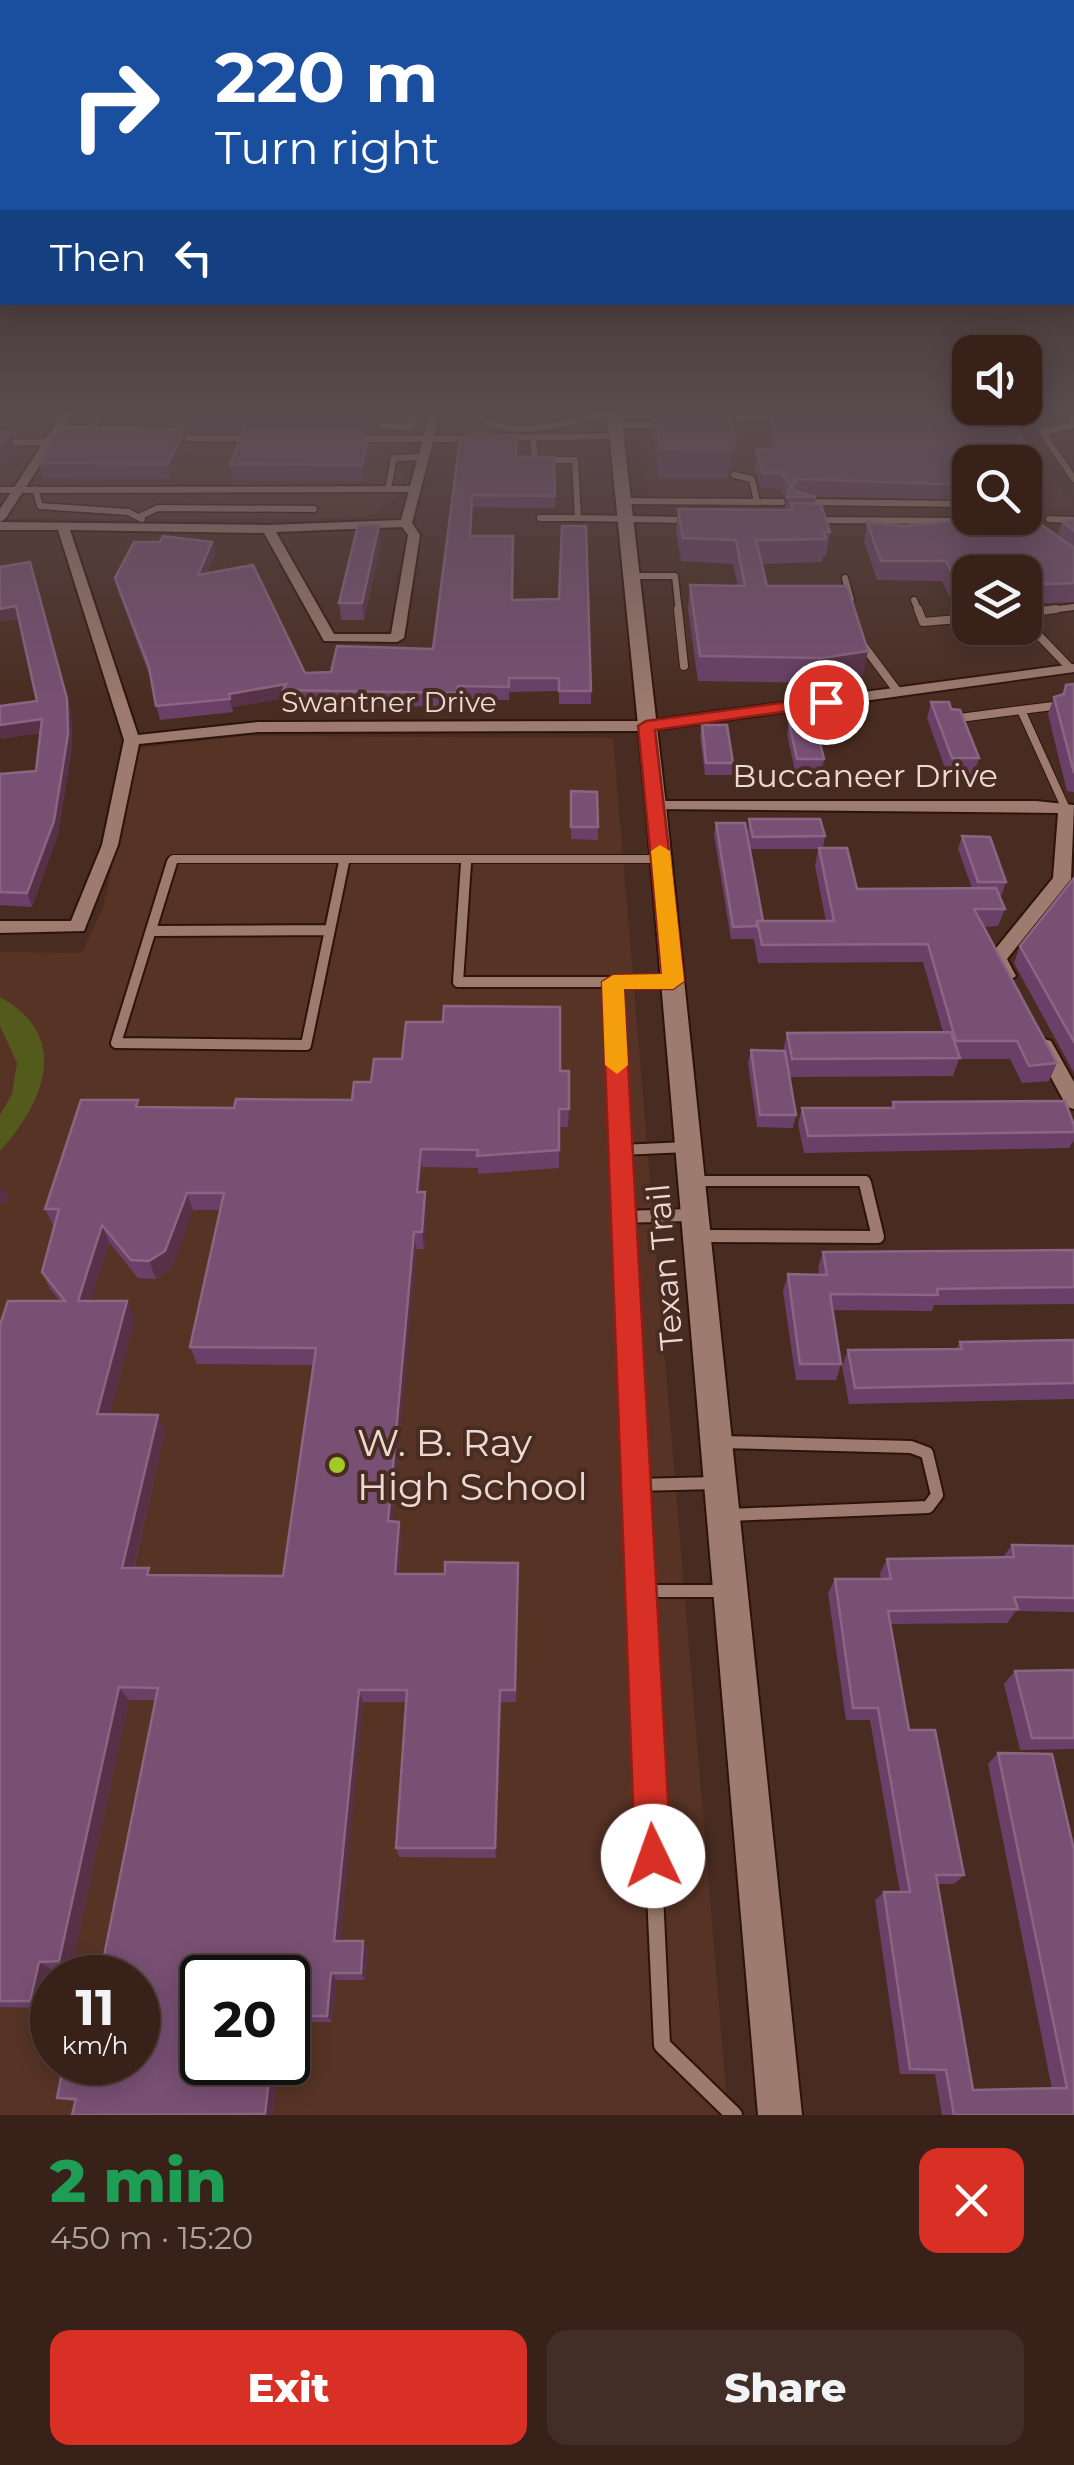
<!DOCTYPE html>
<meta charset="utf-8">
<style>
:root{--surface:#372119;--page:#422e26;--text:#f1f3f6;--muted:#aaa3a2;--line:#513e38;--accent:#d93025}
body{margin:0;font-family:Montserrat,sans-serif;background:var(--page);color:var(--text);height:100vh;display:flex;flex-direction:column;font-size:38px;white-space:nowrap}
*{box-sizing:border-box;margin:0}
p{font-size:32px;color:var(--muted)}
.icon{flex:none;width:55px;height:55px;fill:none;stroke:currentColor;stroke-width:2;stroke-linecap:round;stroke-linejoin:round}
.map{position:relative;height:2115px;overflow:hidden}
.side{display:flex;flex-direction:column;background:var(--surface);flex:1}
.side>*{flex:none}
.guide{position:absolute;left:0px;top:0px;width:1075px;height:305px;box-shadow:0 5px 25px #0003,0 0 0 2px var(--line);background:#1a4fa0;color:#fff;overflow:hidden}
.controls{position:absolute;left:952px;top:335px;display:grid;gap:20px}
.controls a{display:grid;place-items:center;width:90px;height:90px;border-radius:20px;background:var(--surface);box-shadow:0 5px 25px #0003,0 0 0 2px var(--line);font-size:50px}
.speed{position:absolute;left:30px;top:1955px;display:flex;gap:20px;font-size:50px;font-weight:700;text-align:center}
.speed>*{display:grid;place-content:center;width:130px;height:130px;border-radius:50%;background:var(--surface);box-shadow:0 5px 25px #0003,0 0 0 2px var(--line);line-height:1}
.speed small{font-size:25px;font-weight:400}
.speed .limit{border:5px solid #111;border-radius:15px;background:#fff;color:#111}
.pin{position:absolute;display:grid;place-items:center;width:85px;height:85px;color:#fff;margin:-42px;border:5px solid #fff;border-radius:50%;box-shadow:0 2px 10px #0007}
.me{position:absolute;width:110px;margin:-55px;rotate:357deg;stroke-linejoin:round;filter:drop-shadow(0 0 8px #0008)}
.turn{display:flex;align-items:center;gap:35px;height:210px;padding:0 50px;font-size:45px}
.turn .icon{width:130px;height:130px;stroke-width:2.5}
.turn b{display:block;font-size:70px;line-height:85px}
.then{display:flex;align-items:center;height:95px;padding:0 50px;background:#0003;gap:20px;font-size:38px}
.round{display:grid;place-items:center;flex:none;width:105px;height:105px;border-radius:20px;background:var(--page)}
.overview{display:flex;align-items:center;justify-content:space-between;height:170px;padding:0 50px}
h1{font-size:60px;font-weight:800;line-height:75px;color:#1e9e55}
.button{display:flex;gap:20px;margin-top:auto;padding:20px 50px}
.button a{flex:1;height:115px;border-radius:20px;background:var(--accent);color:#fff;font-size:40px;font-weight:800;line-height:115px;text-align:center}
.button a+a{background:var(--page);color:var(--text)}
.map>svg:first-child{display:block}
</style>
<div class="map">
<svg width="1074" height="2115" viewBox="0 0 1074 2115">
<rect width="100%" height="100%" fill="#492c21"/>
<path fill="#573326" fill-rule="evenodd" d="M0 412H590L592 434H411L400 496 372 515 342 519H0Z
M635 412H1011L1074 510 1025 509V462H970V508L650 506Z
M246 736 613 738 728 2115H0V952L82 953 104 905 138 748ZM52 1978H138V2062H52ZM202 1978H288V2062H202Z"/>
<path fill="#545a1b" d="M0 997C72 1036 44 1103 0 1151V1115L12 1094 17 1063 0 1026Z"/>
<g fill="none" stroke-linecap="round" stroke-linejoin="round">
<defs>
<path id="service-far4" d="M473 412C511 445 567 421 611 412
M738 412 739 418H782
M1068 412 1074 422
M615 425H652
M1074 425 1042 432 1074 479
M382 426 410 427 414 412
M59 428 143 430
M91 429 104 412
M165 431H178L190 412
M533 437 535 460H575L578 518H540
M1018 437 1034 477 1025 499
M174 438 252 439
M354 439H431
M0 443 50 442
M734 475 752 479 757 502
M35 489 40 506 128 512 142 519
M388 489 394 458 425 457
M0 490 414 489
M623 501 782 502
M802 502 970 504
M141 516 158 508 314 509
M578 518 688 520
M1049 519 1074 520
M815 520 958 521
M630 576H675L679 612
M845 578 851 600
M914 600 919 612
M1035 612 1074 607"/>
<path id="service-far3" d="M678 609 684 666
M918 609 923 622 970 618
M1025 613 1056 609
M1025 621 1070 668
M863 645 898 692
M1021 710 1053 706
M952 719 1021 710 1066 809
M171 864 173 859H660"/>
<path id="service-far2" d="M172 862 116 1043 306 1045 344 862
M466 863 458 982H613
M151 931 330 930
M620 1150 687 1147
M695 1181H865L866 1185
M622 1185 613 982 672 981"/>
<path id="service-far1" d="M622 1183 641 1595
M621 1217 690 1215
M698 1236 878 1237 865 1183
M722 1442 911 1447 927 1453 937 1495 928 1507 729 1515
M636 1485 715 1483
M640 1591H725"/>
<path id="service" d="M641 1592 662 2045 734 2115"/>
<path id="minor" d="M63 412H74L6 518 0 522V509Z
M430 412H440L434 436 616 433 621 436 616 439 433 442 412 523 420 535 404 638 397 642 324 641 264 533 70 530 138 735 258 722 646 721 1074 664V672L646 731 258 732 139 744 118 845 84 931 0 933V921H71L102 845 124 740 58 530H0V522L268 525 401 520ZM402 527 408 535 391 634H334L276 532Z
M656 801H1036L1074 805 1071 879 1007 959 1016 976 1007 982 1000 981 988 958 1053 878 1058 813 650 809 648 806Z
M1044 1039 1051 1041 1074 1082V1109L1067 1107 1034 1046Z"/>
<path id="tertiary" d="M607 412H621L666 806 802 2115H758L646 806Z"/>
</defs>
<use href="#service-far4" stroke="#2e130a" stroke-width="9"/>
<use href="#service-far3" stroke="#2e130a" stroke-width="10"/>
<use href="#service-far2" stroke="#2e130a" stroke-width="14"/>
<use href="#service-far1" stroke="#2e130a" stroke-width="16"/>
<use href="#service" stroke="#2e130a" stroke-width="20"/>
<use href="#minor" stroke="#2e130a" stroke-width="4"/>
<use href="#tertiary" stroke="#2e130a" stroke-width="4"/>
<use href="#service-far4" stroke="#9d7b6e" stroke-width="6"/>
<use href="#service-far3" stroke="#9d7b6e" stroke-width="8"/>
<use href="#service-far2" stroke="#9d7b6e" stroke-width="10"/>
<use href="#service-far1" stroke="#9d7b6e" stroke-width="12"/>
<use href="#service" stroke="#9d7b6e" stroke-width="16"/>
<use href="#minor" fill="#9d7b6e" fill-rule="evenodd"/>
<use href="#tertiary" fill="#9d7b6e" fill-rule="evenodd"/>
</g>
<path fill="#6a4068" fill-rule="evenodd" d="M117 412H375L370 432H364L370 455 363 481 232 480 230 464 244 432 186 431 183 415 174 424 119 423Z
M650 412H730V418L736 440 732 468 728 478H659L653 432V420L651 418Z
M1016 412H1048L1047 417H1019Z
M770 416 1026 443 1022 459 970 462V500L810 496 816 497 814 504 830 532 826 556H823L822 562 761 564 767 586 863 676 817 683 698 681 688 609 690 585 738 586 733 564 681 561 676 532 678 509 785 510 786 498 778 488H761L754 465 756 449H773L768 431Z
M460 439 517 457H554L555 508 473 507 471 536 512 600 591 691V704H559V691L509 692V700H459L458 707 286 704 285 698 232 707 233 712 160 720 150 677 118 591 115 578 212 542 215 555 207 573 305 673 331 672 433 649Z
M187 445 171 479 43 478 38 463Z
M1074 519V602L1025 604V572H970V600H951L942 581 877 580 864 541 867 522 1057 536 1062 521Z
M379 525 381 542 364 620H341L339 603Z
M0 567 71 712 72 748 58 834 32 907 0 905V774L36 771 40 733 0 739V706L37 701 19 619Z
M1074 684V792L1067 791 1048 714 1054 697 1063 694 1066 685Z
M931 702 951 709 979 758 974 774H947L927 718Z
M789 722 824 759 822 771H795L787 734Z
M702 725 733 763 732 775H705L700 737Z
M571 791 598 827V840L571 839Z
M749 819 825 836 823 848 857 889 972 888 958 849 962 836 1006 882 1002 895H999L1005 909 998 926 984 927 1057 1063 1049 1081 1022 1083 1010 1059H959L953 1076 789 1077 796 1115 793 1128 757 1127 748 1063 751 1050 783 1051 787 1033 943 1032 923 962 758 963 754 939H731L714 835 716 823 763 921H826L815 866 818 849H751L748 831Z
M1074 878V1073L1014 963 1020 946Z
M560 1071 569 1109 568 1127H559V1168L478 1174V1168L422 1167 420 1192 427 1209 424 1249H416L392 1521 399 1522 401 1536 399 1574 518 1577 516 1702H501L496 1858 399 1857 396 1848 407 1702H363L340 1941 368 1948 365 1980H337L332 2022H306L303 2043H288V1978L202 2062H279L273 2115H72L75 2102 57 2098 104 1956 156 1700H129L71 1969H51L43 2008 0 2007V1325L60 1301 50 1289 42 1272 54 1227 45 1209 140 1107 234 1108 352 1100 371 1082ZM193 1210H220L190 1347 197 1364 313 1365 283 1576 152 1575 134 1568 165 1431 158 1415 110 1414 135 1318 91 1301 109 1242 138 1278 156 1279 172 1268Z
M893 1102 1074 1125V1144L1073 1141 1069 1148 804 1153 798 1124 802 1108H891Z
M1074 1250V1304L934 1305 932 1311 832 1310 841 1364 836 1380H796L783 1291 788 1274 819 1275 818 1268 823 1252Z
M1074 1340V1399L849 1404 842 1366 848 1350 956 1349 960 1342Z
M1012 1545 1074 1546V1612L1016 1611 1007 1623 891 1624 909 1730 964 1875 954 1884H937L973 2090 1052 2089 988 1764 998 1753 1074 2115H942L935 2074H900L875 1900 884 1892H900L870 1720H846L828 1593 835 1579H881L880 1573 887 1559 1003 1557Z
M1074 1670V1749L1020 1750 1004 1684 1015 1671Z"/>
<path fill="#573147" d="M172 412H185L174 424Z
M369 412H375L370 432 368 415Z
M185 430 187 445 171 479 168 464Z
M10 432 16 452 1 474 0 446Z
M368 440 370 455 363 481 362 465Z
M736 440 732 468 728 478 731 450Z
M379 525 381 542 364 620 362 603Z
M212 542 215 555 201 587 198 575Z
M30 562 71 712 72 748 58 834 32 907 27 893 54 821Z
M16 606 20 619 0 622V609Z
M868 651 863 676 817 683 822 658Z
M286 684 283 690 285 698 231 707 229 694Z
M42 719 46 732 0 739V725Z
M421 1149 422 1167 419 1209 417 1192Z
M3 1188 9 1200 0 1205V1190Z
M425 1192 427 1209 424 1249 422 1232Z
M187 1193 193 1210 172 1268 156 1279 149 1261Z
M102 1225 109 1242 86 1318 78 1301Z
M414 1232 416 1249 391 1536 388 1521Z
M127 1301 135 1318 106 1430 97 1414Z
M158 1415 165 1431 130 1582 122 1568Z
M399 1522 401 1536 398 1588 395 1574Z
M119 1687 129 1700 71 1969 59 1961Z
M359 1690 363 1702 340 1948 334 1941Z
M500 1690 501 1702 496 1858 495 1848Z
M363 1941 368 1948 365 1980 361 1973Z
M39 1962 51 1969 43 2008 30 2001Z
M331 1973 337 1980 332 2022 327 2016Z
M300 2016 306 2022 303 2043 297 2037Z
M271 2062H279L273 2115H267L265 2114Z"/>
<path fill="#785074" stroke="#8a6682" stroke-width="2.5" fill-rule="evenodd" d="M184 412H369L368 415 182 414Z
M656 412H728L736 440 731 450 661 449Z
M815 412H1007L1026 443H1008L1011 448H1004L1013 462H970V485L798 479 792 484 796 492 816 497H787L791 485 781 473H763L756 449 779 450 770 416Z
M60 430H185L168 464 38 463Z
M244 430H364L361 440H368L362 465 230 464Z
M0 432H10L0 446Z
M467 435H518L516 457H554L555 496 472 495 470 536H513L512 600 559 599 562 526H586L591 691H559V678H509V687L458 686 457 693 283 690 286 684 229 694 230 699 156 706 149 667 115 578 134 542H160L163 536 212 542 198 575 253 565 305 673 331 672 337 646 433 649 460 439Z
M791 503 821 504 830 532H824L826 539 756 540 767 586H847L868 651 822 658 700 656 690 585 745 586 736 540 683 538 678 509 792 510Z
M1025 513 1074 548V583L1025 585V572H970V580H956L946 561H881L867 522 904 526 984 518H1025Z
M1074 519V531L1062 521Z
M358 525H379L362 603H339Z
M30 562 67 699 68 734 54 821 27 893 0 892V774L36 771 42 719 0 725V706L37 701 16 606 0 609V567Z
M1074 684V773L1054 697 1064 694 1066 685Z
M931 702H949L951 709 960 710 979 758H952Z
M789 722H815L824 759H797Z
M702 725H727L733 763H706Z
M571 791 597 792 598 827H571Z
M749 819H820L825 836 753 837Z
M716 823H745L763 921H757L756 926 733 927Z
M962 836 990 837 1006 882H978Z
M819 848H847L857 889 996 888 1005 909H974L1057 1063 1029 1066 1017 1041H956L928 944 762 945 757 921H834Z
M1074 878V1042L1020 946Z
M444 1006 560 1007V1071H569V1109H559V1150L477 1156 478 1150 421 1149 417 1192H425L422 1232H414L388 1521 399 1522 395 1574H445V1562L518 1563 515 1690H500L495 1848H396L407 1690H359L334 1941H363L361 1973H331L327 2016H300L297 2037H288V1978H202V2062H271L265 2114 72 2115 76 2099 57 2098 64 2062H138V1978H82L87 1956H104L158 1688 119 1687 59 1961 39 1962 30 2001H0V1325L8 1301H65L42 1272 59 1209H45L81 1100H138L136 1107 234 1108 236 1099 352 1100 354 1082H371L374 1059H402L406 1022H443ZM187 1193H224L190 1347 316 1348 283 1576 147 1575 149 1568H122L158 1415 97 1414 127 1301H78L102 1225 131 1260 149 1261 165 1251Z
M951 1032 960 1058 792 1059 787 1033Z
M751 1050 785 1051 796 1115H760Z
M1065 1101 1074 1125V1132L808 1136 802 1108H894L893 1102Z
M1074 1250V1287L937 1289 938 1295 830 1294 841 1364H800L788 1274 827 1275 823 1252Z
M1074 1340V1383L855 1388 848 1350 962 1349 960 1342Z
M1012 1545 1074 1546V1598L1014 1597 1018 1609 888 1611 909 1730H935L964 1875H936L973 2090 1067 2088 998 1753 1052 1754 1074 1850V2115H954L946 2070 910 2069 884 1892H910L878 1708H853L835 1579H891L887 1559 1014 1557Z
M1074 1670V1738H1032L1015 1671Z"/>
<linearGradient id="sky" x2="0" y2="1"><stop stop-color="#281812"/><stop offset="0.58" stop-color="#594b4e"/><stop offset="1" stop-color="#594b4e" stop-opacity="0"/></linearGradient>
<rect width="1074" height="709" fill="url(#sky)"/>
<path fill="#d93025" stroke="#8d1f18" stroke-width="2.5" d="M826 697 834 702 832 705 655 730 684 981 673 989H624L671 1856 665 1869 653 1874 640 1869 635 1856 602 982 613 975 662 974 638 726 646 721Z"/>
<path fill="#f59e0b" d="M660 845 670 851 684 981 673 989H624L628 1065 617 1074 605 1065 602 982 613 975 662 974 651 851Z"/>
<circle fill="#a3c927" stroke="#492c21" stroke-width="4" cx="337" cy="1465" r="10"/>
<g text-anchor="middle" stroke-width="8" stroke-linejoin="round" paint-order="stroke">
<g font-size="28" fill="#edd9d3" stroke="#492c21">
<text x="389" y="712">Swantner Drive</text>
</g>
<g font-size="32" fill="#edd9d3" stroke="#492c21">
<text x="865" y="787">Buccaneer Drive</text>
<text transform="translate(665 1267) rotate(-95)" y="11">Texan Trail</text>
</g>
<g font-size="38" fill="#edd9d3" stroke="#492c21" text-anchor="start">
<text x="357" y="1456">W. B. Ray<tspan x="357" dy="44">High School</tspan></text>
</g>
</g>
</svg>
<div class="controls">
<a><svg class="icon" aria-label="sound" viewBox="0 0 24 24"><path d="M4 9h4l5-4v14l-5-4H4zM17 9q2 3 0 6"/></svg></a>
<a><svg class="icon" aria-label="search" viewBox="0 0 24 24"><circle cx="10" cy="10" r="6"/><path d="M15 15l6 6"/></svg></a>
<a><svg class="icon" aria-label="layers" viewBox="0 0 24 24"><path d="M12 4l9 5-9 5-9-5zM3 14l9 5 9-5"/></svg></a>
</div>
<div class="speed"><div>11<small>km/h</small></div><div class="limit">20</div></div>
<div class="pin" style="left:826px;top:702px;background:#d93025"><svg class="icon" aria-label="arrive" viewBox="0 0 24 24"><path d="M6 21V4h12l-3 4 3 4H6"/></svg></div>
<svg class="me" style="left:653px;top:1856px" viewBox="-20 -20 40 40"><circle r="19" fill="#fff"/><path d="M0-13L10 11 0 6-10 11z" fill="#d93025"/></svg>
<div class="guide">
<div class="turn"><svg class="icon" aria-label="right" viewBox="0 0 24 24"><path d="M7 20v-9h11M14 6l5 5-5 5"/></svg><div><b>220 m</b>Turn right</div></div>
<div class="then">Then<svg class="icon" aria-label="left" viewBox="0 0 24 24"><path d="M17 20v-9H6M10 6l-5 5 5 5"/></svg></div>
</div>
</div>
<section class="side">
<div class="overview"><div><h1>2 min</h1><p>450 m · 15:20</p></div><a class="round" style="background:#d93025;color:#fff"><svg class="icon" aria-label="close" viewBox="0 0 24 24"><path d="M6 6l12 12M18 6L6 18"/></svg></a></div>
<div class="button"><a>Exit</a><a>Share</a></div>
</section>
